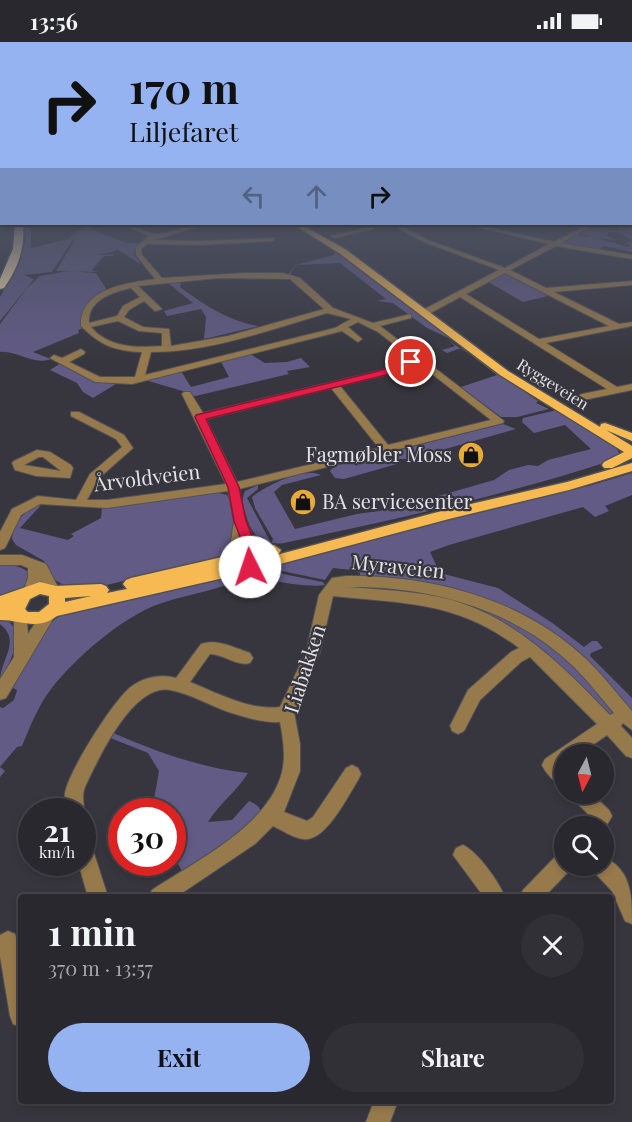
<!DOCTYPE html>
<meta charset="utf-8">
<style>
:root{--surface:#29282e;--page:#313036;--text:#f1f3f6;--muted:#a5a6aa;--line:#45444a;--accent:#95b2f1}
body{margin:0;font-family:"Playfair Display",serif;background:var(--page);color:var(--text);height:100vh;display:flex;flex-direction:column;font-size:22px;white-space:nowrap}
*{box-sizing:border-box;margin:0}
p{font-size:20px;color:var(--muted)}
.icon{flex:none;width:33px;height:33px;fill:none;stroke:currentColor;stroke-width:2;stroke-linecap:round;stroke-linejoin:round}
.map{position:relative;flex:1;overflow:hidden}
.sheet{position:absolute;left:18px;top:852px;width:596px;height:210px;display:flex;flex-direction:column;background:var(--surface);border-radius:6px;box-shadow:0 3px 9px #0003,0 0 0 2px var(--line)}
.sheet>*{flex:none}
.hud{position:absolute;left:0px;top:0px;width:633px;height:183px;box-shadow:0 3px 9px #0003,0 0 0 2px var(--line);background:#95b2f1;color:#111;overflow:hidden}
.needle{width:39px;rotate:187deg}
.buttons{position:absolute;left:554px;top:702px;display:grid;gap:12px}
.buttons a{display:grid;place-items:center;width:60px;height:60px;border-radius:50%;background:var(--surface);box-shadow:0 3px 9px #0003,0 0 0 2px var(--line);font-size:30px}
.speed{position:absolute;left:18px;top:756px;display:flex;gap:12px;font-size:30px;font-weight:700;text-align:center}
.speed>*{display:grid;place-content:center;width:78px;height:78px;border-radius:50%;background:var(--surface);box-shadow:0 3px 9px #0003,0 0 0 2px var(--line);line-height:1}
.speed small{font-size:15px;font-weight:400}
.speed .limit{border:9px solid #d22;background:#fff;color:#111}
.pin{position:absolute;display:grid;place-items:center;width:51px;height:51px;color:#fff;margin:-26px;border:3px solid #fff;border-radius:50%;box-shadow:0 2px 6px #0007}
.me{position:absolute;width:66px;margin:-33px;rotate:356deg;stroke-linejoin:round;filter:drop-shadow(0 0 4px #0008)}
.turn{display:flex;align-items:center;gap:21px;height:126px;padding:0 30px;font-size:27px}
.turn .icon{width:78px;height:78px;stroke-width:2.5}
.turn b{display:block;font-size:42px;line-height:51px}
.lanes{display:flex;align-items:center;height:57px;padding:0 30px;background:#0003;justify-content:center;gap:30px;direction:ltr}
.lanes .off{opacity:.35}
.round{display:grid;place-items:center;flex:none;width:63px;height:63px;border-radius:32px;background:var(--page)}
.head{display:flex;align-items:center;justify-content:space-between;height:102px;padding:0 30px}
h1{font-size:36px;font-weight:700;line-height:45px}
.action{display:flex;gap:12px;margin-top:auto;padding:12px 30px}
.action a{flex:1;height:69px;border-radius:36px;background:var(--accent);color:#111;font-size:24px;font-weight:700;line-height:69px;text-align:center}
.action a+a{background:var(--page);color:var(--text)}
.status{display:flex;justify-content:space-between;align-items:center;height:42px;padding:0 30px;background:var(--surface);direction:ltr}
.status svg{height:16px;fill:currentColor}
.map>svg:first-child{display:block}
</style>
<div class="status"><b>13:56</b><svg viewBox="0 0 49 12"><path d="M0 12V9h3v3zM5 12V6h3v6zM10 12V3h3v9zM15 12V0h3v12zM26 1h20v11H26zM47 4h2v5h-2z"/></svg></div>
<div class="map">
<svg width="632" height="1080" viewBox="0 0 632 1080">
<rect width="100%" height="100%" fill="#37363e"/>
<path fill="#625b85" d="M24 182H30L31 184V206L68 197 85 184 98 182 90 186 126 201H139L135 206 134 213 142 223 118 208 98 213 114 212 112 214H104L92 228 97 230 56 229 74 199 73 198 52 230 24 233 34 237 0 279V255L21 217 26 196Z
M597 182 595 185 620 188 616 184 632 187V198L617 190H609L607 194 617 198 597 196 627 205 630 203 624 201 632 199V210L604 204 597 209 560 201 574 193 591 195 579 191Z
M330 205 457 300 427 286 393 261 377 259 386 257 340 221 297 223 290 231 293 232H288L296 223 334 213 335 210Z
M68 229 96 231 107 248C93 258 76 267 83 286L78 288 79 291 33 310 51 317C33 324 17 308 0 310V282L27 246 40 234Z
M506 231 552 253 523 260 488 240Z
M177 240H181L180 245C203 262 230 280 259 284L204 297 206 275 201 267 167 274 164 269 193 261 168 241Z
M448 298 538 359 536 361 549 367 517 375H501L461 345 497 333 461 306 447 311 442 308 455 304Z
M250 312 265 321 287 320 301 316 310 325 287 329 289 332 191 355 186 350 145 338 181 329 191 345 229 335 221 320H217Z
M61 321 101 340 116 342 93 356 83 350 77 341 50 328Z
M557 368 616 405 619 411 607 420C502 454 393 478 284 501 261 504 252 494 246 473 243 464 241 458 245 449L258 443V447L247 456 271 501 273 497 255 466 252 455C267 443 304 425 321 433L282 443 274 450 295 487 357 472 414 464 435 455 494 438 509 428 528 423 538 424 548 418 591 407 565 383 534 391 522 380 523 376Z
M503 382 516 387 410 417H398L397 422 344 437 335 436 330 429 334 424Z
M632 431V453L605 464 609 469 595 475 583 465 449 503 430 510 440 531 498 546 551 580 584 605 592 599H597L603 606 591 611 590 614 632 656V674L511 569 360 538V531L352 528 333 526 325 538 282 529 277 522 496 463 589 444Z
M215 450 227 453C236 469 233 490 230 507L219 515 99 545H67L55 538 44 519 16 503 12 497C13 478 27 467 42 462L20 486 68 498 74 494 71 492 101 476 102 465Z
M0 523C10 523 20 523 28 530 27 549 17 550 0 556Z
M273 523 283 532 323 540 325 543C312 546 262 540 252 530 227 548 191 551 162 561 124 573 75 616 51 647 38 664 30 685 22 704L17 705 0 725 5 729 0 735V665L3 666 14 658 17 648 13 646 49 582 62 572 189 545Z
M350 544 418 548 496 567 568 616 614 671 607 673 479 572 348 546Z
M0 576C30 583 10 622 0 638 0 618 22 599 0 582Z
M111 690C155 709 200 726 248 731 237 749 219 762 208 780L232 778 249 759C258 763 262 766 262 777L184 832 173 814 172 770 152 769 159 729 148 711 108 695Z"/>
<g fill="none" stroke-linecap="round" stroke-linejoin="round">
<defs>
<path id="minor" d="M123 182C135 181 143 191 155 192 171 193 190 180 207 182L153 198 200 199 275 196 273 199 200 203 147 202 141 207 142 213 162 236 244 231H283L300 236 333 266 373 281 411 272V276L380 284 504 379 503 381 239 447 246 479 260 513 255 528 250 530 230 521 228 518 234 479 228 449 107 466 40 462 21 473 5 506 0 508V490L12 467 38 454 76 458 90 432 122 405 116 397 71 374V370H79L124 393 133 406 98 437 87 458H107L226 442 182 352 184 350H190L203 371 379 329 413 317 378 290 358 280 348 285 362 297 358 300 342 289 132 342 95 340 50 316 54 313 62 316 81 307 85 310 84 312 69 320 100 335H135L142 310C114 309 100 303 81 284 80 247 125 241 155 237L136 213V205L149 194ZM219 236 290 237 324 267 228 294 171 304 169 287 143 285 124 275 129 268 144 259 155 269 162 267 138 244ZM131 246 140 255 123 264 117 274 89 281C87 258 113 250 131 246ZM327 271 351 277 335 286 145 333 151 310C209 310 270 288 327 271ZM118 279 139 289 162 291V304C138 306 108 306 91 285ZM418 321 491 378 388 403 340 344 385 333ZM331 346 379 406 237 440 206 377ZM243 503 248 513 246 518 242 516Z
M363 182H369L374 187 334 196 331 194 366 186Z
M464 182H473L554 200 589 182H596L561 201 632 213V217L556 204 510 228 546 246 632 239V243L554 250 619 282 632 280V284L546 301 617 345 632 342V348L574 360V356L582 352 607 347 460 255 427 273H421V269L499 228 424 200 398 186V184H402L428 198 505 226 549 202ZM505 231 609 284 539 297 466 252Z
M37 408 50 410 71 423 73 426 70 436 36 434 15 428 12 421 14 419ZM39 415H43L61 429 24 423Z
M0 513H22L46 522 59 547 57 551H47L41 539 35 554H25L23 550 28 536V526L21 523H0Z
M346 534C432 533 523 557 586 617 603 633 617 652 632 669V688L623 681 621 684 632 696V716L626 714 607 693 580 712H564V745C555 741 546 732 542 723L545 717 597 682 530 615 521 620 480 658 464 689 458 692 452 689 450 684 468 648 511 610 519 606C457 559 407 562 333 554L320 610 294 670 300 702V729L284 770 307 779 313 775 346 726 352 723 358 726 361 732 358 738C348 754 325 801 303 797 293 796 282 788 273 784L255 802 176 855H149L152 848C195 819 269 784 282 730 286 714 283 696 280 680 264 681 249 676 235 672 213 666 193 652 170 648 133 641 98 717 85 745 80 756 87 766 82 776V770H67C66 764 64 757 65 751 69 729 114 657 132 644 145 635 161 632 176 636L201 602C217 596 235 606 250 611L253 616 250 621C238 625 223 612 210 612L190 640C217 651 250 669 280 665L306 610 319 553 332 536ZM348 545C430 544 515 567 575 626 589 640 601 656 614 671L610 673C565 626 517 577 452 558 418 549 382 548 348 545Z
M48 567 53 569 55 573 53 577 6 656 0 658V637L14 615V574L16 570H26L28 592 43 569Z
M571 752H592L609 768 612 774 603 790V784H587L591 775 574 758Z
M82 793 89 795 91 802 108 855H88L78 820H82Z
M463 803C478 810 499 840 505 855H484L453 813 456 806Z
M564 810V824H572L571 827 544 855H520L523 848 557 813Z
M603 815C632 827 632 855 632 882L625 879 612 849 595 831 593 824H603Z
M8 889 15 892 21 913V985L13 982 10 974 0 914V893Z
M374 1059H398L390 1080H366Z"/>
<path id="major" d="M293 182H300L345 207 508 329 600 385 601 382 605 381 632 391V399L606 388 632 404V416L612 426H604L602 423 604 420 624 410 500 333 339 211Z
M632 421V429L569 448 449 477 250 530 57 574C37 589 22 578 0 578V554L40 540 56 544 101 542 106 544 109 548 107 551 127 547 123 542 126 538 131 536 274 503 281 508 279 512 228 524 250 520 449 467 567 440ZM40 552 49 554V562L39 570H28L25 567 30 557ZM91 554 65 560V556Z"/>
<path id="highway" d="M15 182H23C25 207 18 226 4 246L0 247V237L13 207Z"/>
</defs>
<use href="#minor" stroke="#525259" stroke-width="2"/>
<use href="#major" stroke="#525259" stroke-width="3"/>
<use href="#highway" stroke="#525259" stroke-width="3"/>
<use href="#minor" fill="#977a4c" fill-rule="evenodd"/>
<use href="#major" fill="#f7ba53" fill-rule="evenodd"/>
<use href="#highway" fill="#fadeb2" fill-rule="evenodd"/>
</g>
<linearGradient id="sky" x2="0" y2="1"><stop stop-color="#1e1e22"/><stop offset="0.53" stop-color="#4d5263"/><stop offset="1" stop-color="#4d5263" stop-opacity="0"/></linearGradient>
<rect width="632" height="321" fill="url(#sky)"/>
<path fill="#e11d48" stroke="#92132f" stroke-width="1.5" d="M411 317 415 318V322L386 333 206 377 239 445 246 479 260 513 255 529H245L243 525 247 513 234 479 228 445 195 375 196 373 379 329Z"/>
<defs>
<symbol id="shop-disc" viewBox="-11 -11 22 22"><circle r="9.5" fill="#e9ab38" stroke="#37363e"/><path d="M-5-2.5h2.3a2.7 3.5 0 0 1 5.4 0H5L5.5 6h-11ZM-1.5-2.5h3a1.5 2.3 0 0 0-3 0Z" fill="#111"/></symbol>
</defs>
<g fill-rule="evenodd">
<use href="#shop-disc" x="456" y="398" width="30" height="30"/>
<use href="#shop-disc" x="288" y="445" width="30" height="30"/>
</g>
<g text-anchor="middle" stroke-width="4.5" stroke-linejoin="round" paint-order="stroke">
<g font-size="16" fill="#e2e2e7" stroke="#37363e">
<text transform="translate(553 342) rotate(32)" y="6">Ryggeveien</text>
</g>
<g font-size="20" fill="#e2e2e7" stroke="#37363e" text-anchor="end">
<text x="452" y="420">Fagmøbler Moss</text>
<text x="322" y="467" text-anchor="start">BA servicesenter</text>
</g>
<g font-size="20" fill="#e2e2e7" stroke="#37363e">
<text transform="translate(147 436) rotate(-7)" y="7">Årvoldveien</text>
<text transform="translate(398 525) rotate(6)" y="7">Myraveien</text>
<text transform="translate(305 627) rotate(-72)" y="7">Liabakken</text>
</g>
</g>
</svg>
<div class="buttons">
<a><svg class="needle" viewBox="-14 -14 28 28"><path d="M0-13l5 13h-10z" fill="#e53935"/><path d="M0 13l5-13h-10z" fill="#a5a6aa"/></svg></a>
<a><svg class="icon" aria-label="search" viewBox="0 0 24 24"><circle cx="10" cy="10" r="6"/><path d="M15 15l6 6"/></svg></a>
</div>
<div class="speed"><div>21<small>km/h</small></div><div class="limit">30</div></div>
<div class="pin" style="left:411px;top:320px;background:#d93025"><svg class="icon" aria-label="arrive" viewBox="0 0 24 24"><path d="M6 21V4h12l-3 4 3 4H6"/></svg></div>
<svg class="me" style="left:250px;top:525px" viewBox="-20 -20 40 40"><circle r="19" fill="#fff"/><path d="M0-13L10 11 0 6-10 11z" fill="#e11d48"/></svg>
<div class="hud">
<div class="turn"><svg class="icon" aria-label="right" viewBox="0 0 24 24"><path d="M7 20v-9h11M14 6l5 5-5 5"/></svg><div><b>170 m</b>Liljefaret</div></div>
<div class="lanes"><svg class="icon off" aria-label="left" viewBox="0 0 24 24"><path d="M17 20v-9H6M10 6l-5 5 5 5"/></svg><svg class="icon off" aria-label="ahead" viewBox="0 0 24 24"><path d="M12 20V5M6 11l6-6 6 6"/></svg><svg class="icon" aria-label="right" viewBox="0 0 24 24"><path d="M7 20v-9h11M14 6l5 5-5 5"/></svg></div>
</div>
<section class="sheet">
<div class="head"><div><h1>1 min</h1><p>370 m · 13:57</p></div><a class="round"><svg class="icon" aria-label="close" viewBox="0 0 24 24"><path d="M6 6l12 12M18 6L6 18"/></svg></a></div>
<div class="action"><a>Exit</a><a>Share</a></div>
</section>
</div>
